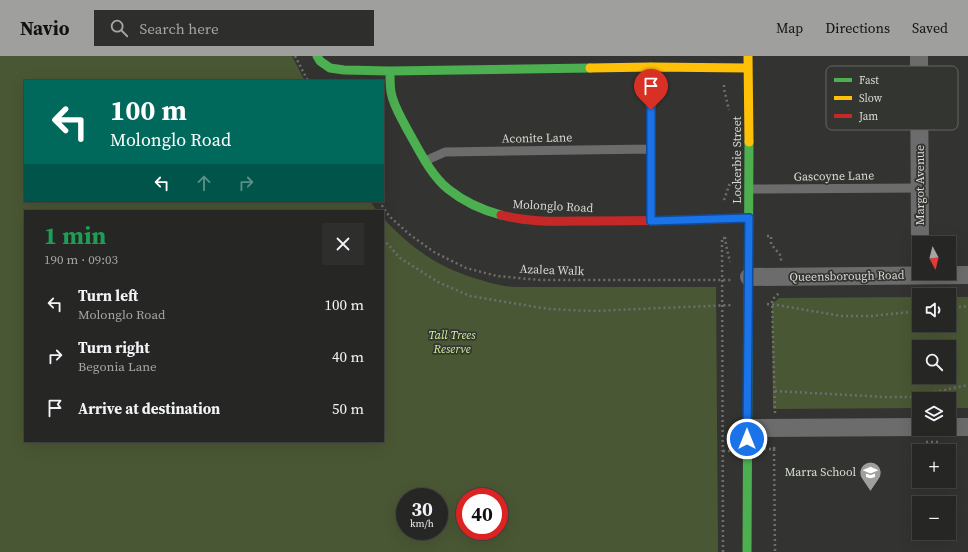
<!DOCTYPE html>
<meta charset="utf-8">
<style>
:root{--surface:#262725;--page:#2e2f2d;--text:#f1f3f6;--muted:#a4a5a7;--line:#424442;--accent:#9fa09d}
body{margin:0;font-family:"Source Serif 4",serif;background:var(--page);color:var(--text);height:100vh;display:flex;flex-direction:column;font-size:15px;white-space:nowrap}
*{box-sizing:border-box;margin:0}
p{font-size:13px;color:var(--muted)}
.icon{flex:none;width:22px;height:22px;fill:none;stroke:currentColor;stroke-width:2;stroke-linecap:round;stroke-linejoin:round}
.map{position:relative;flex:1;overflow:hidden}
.drawer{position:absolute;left:24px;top:154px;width:360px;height:232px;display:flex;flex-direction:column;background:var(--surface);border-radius:0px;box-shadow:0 4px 16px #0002,0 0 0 1px var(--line)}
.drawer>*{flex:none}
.hud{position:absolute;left:24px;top:24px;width:360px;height:122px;border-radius:0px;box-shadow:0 4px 16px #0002,0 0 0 1px var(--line);background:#00695c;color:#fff;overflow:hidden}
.needle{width:26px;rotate:173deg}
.buttons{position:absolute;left:912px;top:180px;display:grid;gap:8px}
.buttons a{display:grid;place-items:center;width:44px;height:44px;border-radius:0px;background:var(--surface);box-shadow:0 4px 16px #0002,0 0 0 1px var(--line);font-size:20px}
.speed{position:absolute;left:396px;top:432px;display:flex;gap:8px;font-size:20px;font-weight:700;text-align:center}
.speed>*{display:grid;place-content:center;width:52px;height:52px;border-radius:50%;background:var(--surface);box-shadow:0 4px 16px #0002,0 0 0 1px var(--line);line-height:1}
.speed small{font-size:10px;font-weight:400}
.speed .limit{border:6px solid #d22;background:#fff;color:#111}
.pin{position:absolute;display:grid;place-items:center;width:34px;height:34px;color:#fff;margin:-41px -17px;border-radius:50% 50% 50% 0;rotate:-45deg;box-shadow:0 0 4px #0007}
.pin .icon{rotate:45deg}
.me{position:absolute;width:44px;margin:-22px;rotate:0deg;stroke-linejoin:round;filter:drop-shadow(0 0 3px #0008)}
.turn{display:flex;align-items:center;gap:14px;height:84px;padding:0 20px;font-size:18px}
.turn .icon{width:52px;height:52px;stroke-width:2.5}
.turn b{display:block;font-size:28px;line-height:34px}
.lanes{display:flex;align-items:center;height:38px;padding:0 20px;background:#0003;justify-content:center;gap:20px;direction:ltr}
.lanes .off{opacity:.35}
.round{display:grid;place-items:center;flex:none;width:42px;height:42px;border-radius:0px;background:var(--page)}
.headline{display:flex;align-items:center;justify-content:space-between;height:68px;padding:0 20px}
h1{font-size:24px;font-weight:700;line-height:30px;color:#1e9e55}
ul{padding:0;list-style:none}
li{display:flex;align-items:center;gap:12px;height:52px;padding:0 20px}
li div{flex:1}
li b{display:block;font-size:15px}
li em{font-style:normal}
header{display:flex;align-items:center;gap:24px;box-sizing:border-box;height:56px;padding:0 20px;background:var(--accent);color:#111}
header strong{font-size:19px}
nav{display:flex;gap:22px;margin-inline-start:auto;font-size:14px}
.search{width:280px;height:36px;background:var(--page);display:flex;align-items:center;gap:10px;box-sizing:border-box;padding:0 14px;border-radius:0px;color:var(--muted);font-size:15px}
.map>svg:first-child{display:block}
</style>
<header>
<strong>Navio</strong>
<div class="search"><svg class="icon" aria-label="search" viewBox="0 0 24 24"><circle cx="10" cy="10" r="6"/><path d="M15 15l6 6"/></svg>Search here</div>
<nav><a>Map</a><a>Directions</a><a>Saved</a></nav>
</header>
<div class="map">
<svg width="968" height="496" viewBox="0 0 968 496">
<rect width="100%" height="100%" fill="#333431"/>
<path fill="#4a5734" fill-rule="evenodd" d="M0 0H292L305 25H25V145H370L377 155H25V385H383V162C410 191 436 210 474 222 484 225 494 228 504 230 511 231 518 231 526 231H716L718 496H0ZM405 441H439V475H405ZM465 441H499V475H465Z
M919 241V269H949V241H968V352H949V343H919V352L773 353 772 248 779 242ZM919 291H949V321H919Z"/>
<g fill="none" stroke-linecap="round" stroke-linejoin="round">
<path stroke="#6e6f6d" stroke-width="2.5" stroke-dasharray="2 3" stroke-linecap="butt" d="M295 0 308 25
M724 29V33L729 54
M724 144 730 127
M379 145 389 160 409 178 434 196 466 212 497 220 540 224H731
M767 180H771V188L781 200V206
M725 181 726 189 730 206
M383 183 400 202 438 226 470 240 548 253 592 255 732 249
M767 248 777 249 841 260H872L919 255
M949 252 968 250
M775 335 886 341H911L968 329
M775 357 772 244 779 237
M926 386H941
M764 393H774L775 388
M774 393 775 496
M723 395H731
M723 496 722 182H724"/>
<path stroke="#6d6c6c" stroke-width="9" d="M425 105 445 96 651 93
M750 133 920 132
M651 165V11"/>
<path stroke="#6d6c6c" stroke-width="18" d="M919 0 920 187
M749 221 968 219
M949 371H968
M747 372 919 371"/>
<path stroke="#4caf50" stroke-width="9" d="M317 0 320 5 330 12 344 14 390 15 590 12
M390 15C390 22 390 30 391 36 393 49 401 61 407 73 419 94 430 118 448 133 463 145 482 154 501 159
M747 496 749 86"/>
<path stroke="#ffc107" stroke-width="9" d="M748 0 749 86
M590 12 651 11 748 12"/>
<path stroke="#c62828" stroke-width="9" d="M501 159C530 167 561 165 591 165 644 165 696 164 749 162"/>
</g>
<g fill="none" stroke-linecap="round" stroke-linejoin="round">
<defs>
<path id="route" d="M651 54V165L749 162 747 383"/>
</defs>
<use href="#route" stroke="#114b97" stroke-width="10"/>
<use href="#route" stroke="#1a73e8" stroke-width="7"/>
</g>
<defs>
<symbol id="school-pin" viewBox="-11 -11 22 30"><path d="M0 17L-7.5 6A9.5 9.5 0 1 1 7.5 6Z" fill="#9fa09d" stroke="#333530"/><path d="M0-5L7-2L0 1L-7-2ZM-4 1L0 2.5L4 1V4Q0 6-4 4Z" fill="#fff"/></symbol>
</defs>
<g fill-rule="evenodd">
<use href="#school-pin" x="858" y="404" width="25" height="34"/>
</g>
<g text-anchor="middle" stroke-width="3.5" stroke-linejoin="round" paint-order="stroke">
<g font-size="12" fill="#d9dad7" stroke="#333530">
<text transform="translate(537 82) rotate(-1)" y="4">Aconite Lane</text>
<text transform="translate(737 104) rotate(-90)" y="4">Lockerbie Street</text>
<text transform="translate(834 120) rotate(-1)" y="4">Gascoyne Lane</text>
<text transform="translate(920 129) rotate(-90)" y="4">Margot Avenue</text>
<text transform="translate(553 150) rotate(3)" y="4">Molonglo Road</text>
<text transform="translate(552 214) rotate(2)" y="4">Azalea Walk</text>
<text transform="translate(847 220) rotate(-1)" y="4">Queensborough Road</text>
</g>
<g font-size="12" font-style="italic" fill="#d0f09a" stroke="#333530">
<text x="452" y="283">Tall Trees<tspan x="452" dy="14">Reserve</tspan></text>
</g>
<g font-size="12" fill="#d9dad7" stroke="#333530" text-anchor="end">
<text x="856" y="420">Marra School</text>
</g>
</g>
<rect x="826" y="10" width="132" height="64" rx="6" fill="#333530" stroke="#656762" stroke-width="1"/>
<rect x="834" y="22" width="18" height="4" fill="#4caf50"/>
<rect x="834" y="40" width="18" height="4" fill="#ffc107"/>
<rect x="834" y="58" width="18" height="4" fill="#c62828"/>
<g font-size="11" fill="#d9dad7">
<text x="859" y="28">Fast</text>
<text x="859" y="46">Slow</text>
<text x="859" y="64">Jam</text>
</g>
</svg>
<div class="buttons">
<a><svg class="needle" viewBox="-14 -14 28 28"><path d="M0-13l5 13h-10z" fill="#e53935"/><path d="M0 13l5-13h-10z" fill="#a4a5a7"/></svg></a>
<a><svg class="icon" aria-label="sound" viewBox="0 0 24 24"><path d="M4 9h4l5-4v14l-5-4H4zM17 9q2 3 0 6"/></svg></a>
<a><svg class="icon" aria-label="search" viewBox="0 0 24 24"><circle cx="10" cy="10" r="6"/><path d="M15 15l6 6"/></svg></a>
<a><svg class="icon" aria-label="layers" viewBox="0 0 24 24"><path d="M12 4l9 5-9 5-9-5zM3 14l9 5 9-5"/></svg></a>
<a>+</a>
<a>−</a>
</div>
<div class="speed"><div>30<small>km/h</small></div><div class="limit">40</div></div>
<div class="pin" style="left:651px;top:54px;background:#d93025"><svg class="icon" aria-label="arrive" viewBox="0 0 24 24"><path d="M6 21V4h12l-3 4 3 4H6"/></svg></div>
<svg class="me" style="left:747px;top:383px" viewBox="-20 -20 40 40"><circle r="17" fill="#1a73e8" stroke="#fff" stroke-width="3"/><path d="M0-11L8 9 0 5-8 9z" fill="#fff"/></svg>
<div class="hud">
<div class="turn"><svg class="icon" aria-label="left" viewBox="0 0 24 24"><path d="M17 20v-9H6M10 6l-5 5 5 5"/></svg><div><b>100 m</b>Molonglo Road</div></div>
<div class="lanes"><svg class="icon" aria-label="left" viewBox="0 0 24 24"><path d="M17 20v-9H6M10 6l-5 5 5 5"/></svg><svg class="icon off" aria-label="ahead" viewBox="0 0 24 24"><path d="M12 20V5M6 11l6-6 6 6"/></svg><svg class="icon off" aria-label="right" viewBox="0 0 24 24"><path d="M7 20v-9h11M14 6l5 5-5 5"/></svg></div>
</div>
<section class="drawer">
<div class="headline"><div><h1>1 min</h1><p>190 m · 09:03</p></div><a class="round"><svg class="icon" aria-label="close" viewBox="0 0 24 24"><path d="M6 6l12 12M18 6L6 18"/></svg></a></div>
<ul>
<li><svg class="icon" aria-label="left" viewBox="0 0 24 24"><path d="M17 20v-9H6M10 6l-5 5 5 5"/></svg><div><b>Turn left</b><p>Molonglo Road</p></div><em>100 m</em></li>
<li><svg class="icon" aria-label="right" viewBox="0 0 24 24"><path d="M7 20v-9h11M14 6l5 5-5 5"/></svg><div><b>Turn right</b><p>Begonia Lane</p></div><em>40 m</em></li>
<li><svg class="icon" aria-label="arrive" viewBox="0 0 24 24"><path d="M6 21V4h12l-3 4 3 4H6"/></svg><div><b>Arrive at destination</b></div><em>50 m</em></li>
</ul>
</section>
</div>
